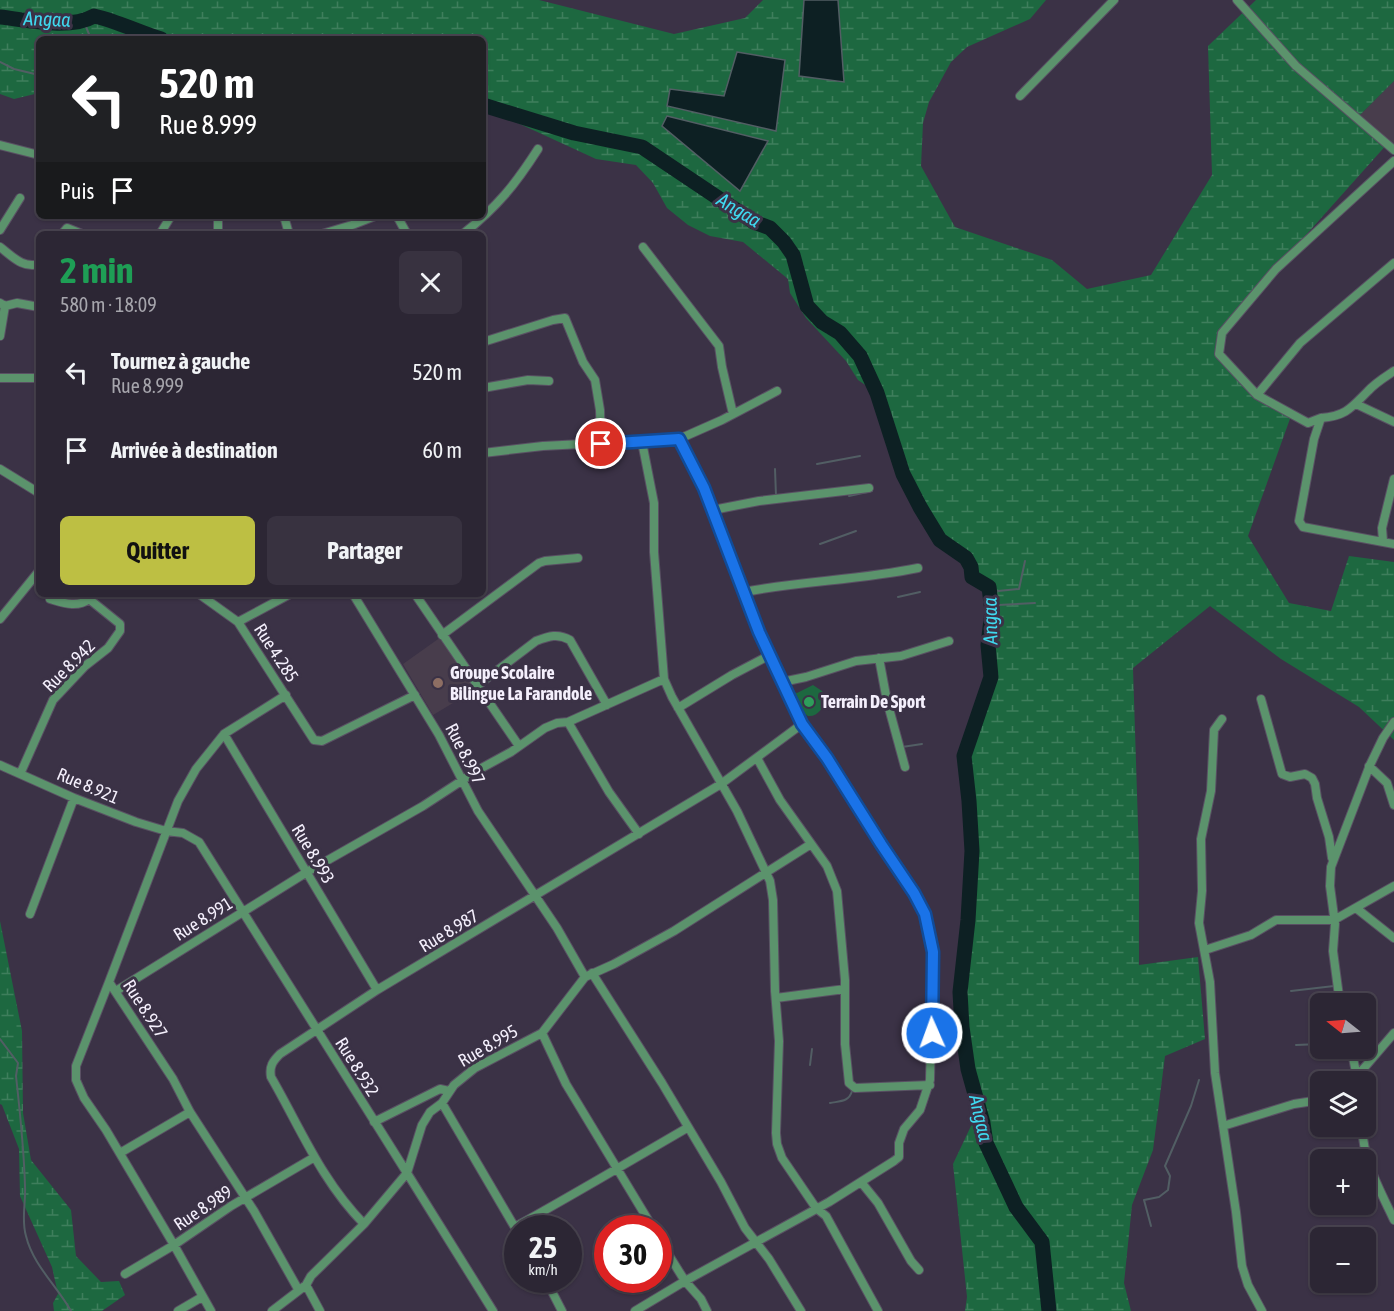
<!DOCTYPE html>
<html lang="fr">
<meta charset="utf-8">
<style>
:root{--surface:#2c2634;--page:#383240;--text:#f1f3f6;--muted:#a6a5ac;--line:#48434f;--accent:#bdbf43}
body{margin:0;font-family:"Asap Condensed",sans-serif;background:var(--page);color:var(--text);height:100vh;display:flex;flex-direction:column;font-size:22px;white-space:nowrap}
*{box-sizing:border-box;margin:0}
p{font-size:20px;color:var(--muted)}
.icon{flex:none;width:33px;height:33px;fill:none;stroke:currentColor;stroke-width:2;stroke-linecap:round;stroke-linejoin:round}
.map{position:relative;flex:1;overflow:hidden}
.drawer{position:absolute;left:36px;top:231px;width:450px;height:366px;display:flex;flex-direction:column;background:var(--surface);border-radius:9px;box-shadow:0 2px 4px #0004,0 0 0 2px var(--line)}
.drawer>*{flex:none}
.hud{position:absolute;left:36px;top:36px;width:450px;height:183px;border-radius:9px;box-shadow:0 2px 4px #0004,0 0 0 2px var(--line);background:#202124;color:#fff;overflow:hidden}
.needle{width:39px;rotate:287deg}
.fabs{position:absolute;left:1310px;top:993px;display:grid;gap:12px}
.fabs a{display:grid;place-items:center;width:66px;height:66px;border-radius:9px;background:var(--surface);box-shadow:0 2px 4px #0004,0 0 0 2px var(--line);font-size:30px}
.speed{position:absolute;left:504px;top:1215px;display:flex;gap:12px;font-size:30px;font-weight:700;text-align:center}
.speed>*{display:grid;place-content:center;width:78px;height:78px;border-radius:50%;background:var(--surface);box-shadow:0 2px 4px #0004,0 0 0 2px var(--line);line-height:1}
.speed small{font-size:15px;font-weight:400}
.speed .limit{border:9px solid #d22;background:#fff;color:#111}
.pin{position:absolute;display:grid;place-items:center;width:51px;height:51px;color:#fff;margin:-26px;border:3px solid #fff;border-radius:50%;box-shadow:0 2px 6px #0007}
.me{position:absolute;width:66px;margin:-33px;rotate:358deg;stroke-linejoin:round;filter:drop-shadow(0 0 4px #0008)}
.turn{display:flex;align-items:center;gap:21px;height:126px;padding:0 24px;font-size:27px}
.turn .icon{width:78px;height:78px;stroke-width:2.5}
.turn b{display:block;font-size:42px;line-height:51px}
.then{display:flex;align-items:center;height:57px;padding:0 24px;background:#0003;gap:12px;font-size:22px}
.round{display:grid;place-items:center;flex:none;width:63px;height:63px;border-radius:9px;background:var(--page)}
.summary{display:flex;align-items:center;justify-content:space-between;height:102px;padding:0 24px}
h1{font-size:36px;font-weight:700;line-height:45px;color:#1e9e55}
.button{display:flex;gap:12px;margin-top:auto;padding:12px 24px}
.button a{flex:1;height:69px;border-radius:9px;background:var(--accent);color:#111;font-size:24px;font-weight:700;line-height:69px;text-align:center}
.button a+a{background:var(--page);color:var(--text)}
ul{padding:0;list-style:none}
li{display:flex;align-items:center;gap:18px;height:78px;padding:0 24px}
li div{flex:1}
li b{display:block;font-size:22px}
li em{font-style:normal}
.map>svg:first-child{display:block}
</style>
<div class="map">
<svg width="1394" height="1311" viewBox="0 0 1394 1311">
<defs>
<pattern id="wetland-marsh" width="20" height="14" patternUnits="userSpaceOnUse" patternTransform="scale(1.5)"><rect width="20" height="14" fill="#1d6840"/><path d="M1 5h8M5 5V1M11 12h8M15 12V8" fill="none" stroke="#3e7e5c"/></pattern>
</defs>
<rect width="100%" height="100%" fill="#3b3246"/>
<path fill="#483d4c" d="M1394 81V146L1360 115Z
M441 637 478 688 433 715 403 664Z"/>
<path fill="url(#wetland-marsh)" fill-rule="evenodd" d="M0 0H539L674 34 745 18 763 0H804L799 76 844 82 838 0H1046L1030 19 967 47 951 62 929 102 923 123 921 166 955 227 1052 260 1087 289 1151 275 1212 175 1208 46 1256 0H1394V81L1360 115 1389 142 1239 310 1216 358 1291 416 1248 536 1289 603 1331 611 1349 556 1394 562V740L1359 707 1281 659 1210 606 1133 668 1139 856V965L1198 957 1205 1039 1165 1056 1153 1150 1132 1205 1124 1283 1131 1311H965L967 1297 953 1164 979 1109 968 1069 962 1027 960 992 968 920 972 851 969 801 964 756 991 677 988 645 992 611 989 587 972 577 971 567 964 556 940 540 931 526 903 474 877 393 858 380 846 361 806 318 790 293 788 279 743 242 710 236 688 225 667 208 653 183 636 165 596 159 483 107V39H39V93L14 99 0 94ZM724 97 776 130 667 106Z
M0 921 22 1031 23 1113 31 1160 71 1210 76 1256 101 1282 119 1281 125 1295 102 1311H54L53 1303 58 1294 52 1267 20 1196 19 1149 2 1105 0 1104Z"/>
<path fill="#1d6840" d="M813 685 822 691 826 698C824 707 818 717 808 716L796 708 789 691 797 693Z"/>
<path fill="#0d2023" stroke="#525e64" stroke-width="1.5" d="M804 0H838L844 82 799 76Z
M737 52 785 60 776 131 667 106 670 89 724 96Z
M667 116 768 141 740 191 662 126Z"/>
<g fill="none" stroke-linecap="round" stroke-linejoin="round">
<path stroke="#525e64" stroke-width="2" d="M84 22 91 39
M0 62 14 69 39 75
M817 464 860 456
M775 469 776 496
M849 496 872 491
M820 544 856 531
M998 591 1019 589 1025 561
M898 597 920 592
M998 605 1035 603
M902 747 922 744
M1291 991 1334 986
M0 1039 18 1063 16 1076C20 1112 24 1149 25 1186 26 1203 21 1220 26 1236 33 1265 57 1286 71 1311
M1296 1045 1320 1044
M810 1065 812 1049
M830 1103C840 1101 849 1102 852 1091
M1151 1226 1144 1200 1159 1197 1168 1190 1170 1176 1165 1166 1191 1106 1199 1080"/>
<path stroke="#0d2023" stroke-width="15" d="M0 17C27 20 70 30 94 16 117 21 138 32 161 39
M483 105 574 133 642 147 754 222 770 228 784 242 793 255 807 306 822 322 840 333 860 356 877 393 903 474 920 507 940 540 966 558 971 567 972 577 989 587 992 611 988 645 991 677 964 756 969 801 972 851 968 920 960 992 962 1027 968 1069 983 1123 986 1143 1016 1207 1042 1242 1049 1311"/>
<defs>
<path id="street" d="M1237 0 1296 66 1394 150
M1020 96 1114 0
M0 145 39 155
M218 216V234
M284 216 289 234
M397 216 407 234
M0 230 20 198
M62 234 67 228 82 234
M160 234 171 216
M322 234 352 225 375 216
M463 234C497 207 515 185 538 149
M0 247C12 256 23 269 39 264
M643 247 719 346 722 367 733 414
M0 303 5 306 0 336
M5 306 17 303 39 307
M483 342 553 320 565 318 583 362 595 380 600 410 601 444
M1394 371C1385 377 1375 383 1368 391 1351 408 1346 416 1321 418L1314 439 1299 521 1303 527 1394 544
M0 378H39
M483 388 528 380 549 381
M1257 395 1300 343 1394 263
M1356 404 1394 422
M1321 418 1308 423 1257 395 1219 354 1222 333 1276 269 1394 161
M679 439 722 420 777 391
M642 442 654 503V552L664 679
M483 453 543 446 679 439 704 488 759 632 802 724 827 758 891 860 914 893 925 914 933 952 930 1080 920 1110 904 1129 899 1143V1157L894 1161 829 1202 685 1281 701 1299 707 1311
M0 469 39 493
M713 510 759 501 869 488
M1383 541 1382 528 1394 479
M744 592C801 581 860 580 918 568
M199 594 238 622 314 740 322 741 415 695
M353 594 439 735 478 811 557 928 585 977
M415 594 519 746
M50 599C64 603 77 608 89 599
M0 619 39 571
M238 622 290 594
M442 635 539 563 545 561 578 558
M879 658 887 701 905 767
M782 682 806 677 856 661 901 656 949 641
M478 685 536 641C549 636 558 633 570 640L607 705
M286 695 224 734 196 769 178 801 109 982 173 1079 190 1112 254 1211 298 1289
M1261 699 1282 774 1290 777 1305 774 1312 778 1315 784 1317 798 1329 837 1332 858
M678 708 732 675 770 655
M1222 719 1214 730 1211 791 1201 839 1202 891 1199 923 1210 982 1215 1073 1236 1212 1242 1266 1248 1285 1262 1311
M568 722 609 792 639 834
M224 734 377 990
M757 758 780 800 827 866 837 891 845 980V1044L849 1083 855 1088 930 1085
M0 765 74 798 136 822 166 831 183 833 199 842 407 1173 364 1224 311 1276 306 1285 272 1311
M1369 766 1387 783 1394 805
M21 772 53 700 85 666 108 648 120 631V624L89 599 93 594
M1356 908 1394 938
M30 914 74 798
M1205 950 1251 935 1276 920H1334L1394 886
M592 973 662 1083 721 1182 745 1228 769 1259 801 1311
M109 982 76 1066V1080L84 1098 106 1130 174 1245 125 1274
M116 991 307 872 423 806 478 770 511 752 545 728 557 723 568 722 664 679 672 697 737 811 770 881 773 900 775 991 779 1041 776 1133 777 1144 782 1158 816 1208 826 1216 878 1311
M776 998 845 989
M1340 1004 1333 951 1335 924 1330 886 1331 867 1370 765 1383 738 1394 722
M542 1033 585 977 614 964 674 931 811 844
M1351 1048 1358 1082
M1358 1075 1394 1033
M442 1103 517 1231
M374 1122 440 1089 449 1091
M1223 1126 1294 1104 1320 1100
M1362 1126C1363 1161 1380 1190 1394 1220
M120 1153 190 1112
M861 1182 878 1203 911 1261 919 1270
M364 1224C321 1180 301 1129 271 1077 269 1066 273 1061 280 1054L377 990 721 784 802 724
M515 1227C573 1195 630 1161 687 1128
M546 1280 562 1311
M306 1285 320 1311
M178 1311 202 1297
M211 1311 174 1245 231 1206 313 1158
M493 1311 407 1173 422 1125 430 1112 442 1103 454 1085 475 1068 542 1033 566 1084 653 1228
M635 1311 685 1281 658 1238"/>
</defs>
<use href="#street" stroke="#595063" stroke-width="10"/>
<use href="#street" stroke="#5b936c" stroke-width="8"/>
</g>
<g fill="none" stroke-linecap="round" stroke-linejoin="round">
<defs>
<path id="route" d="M601 444 679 439 704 488 759 632 802 724 827 758 881 844 914 893 925 914 933 952 932 1033"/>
</defs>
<use href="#route" stroke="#114b97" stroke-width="15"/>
<use href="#route" stroke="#1a73e8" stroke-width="10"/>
</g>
<circle fill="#8d6e63" stroke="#3b3246" stroke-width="2" cx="438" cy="683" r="6"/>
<circle fill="#2e9e5b" stroke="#3b3246" stroke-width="2" cx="809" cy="702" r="6"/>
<g text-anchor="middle" stroke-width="6" stroke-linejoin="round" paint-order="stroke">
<g font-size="18" fill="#f4effc" stroke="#3b3246">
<text transform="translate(276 653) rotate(57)" y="6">Rue 4.285</text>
<text transform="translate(69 666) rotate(-45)" y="6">Rue 8.942</text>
<text transform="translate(465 754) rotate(63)" y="6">Rue 8.997</text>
<text transform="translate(88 786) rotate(23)" y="6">Rue 8.921</text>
<text transform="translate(313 854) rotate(59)" y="6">Rue 8.993</text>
<text transform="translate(203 919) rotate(-32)" y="6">Rue 8.991</text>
<text transform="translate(449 931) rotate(-31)" y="6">Rue 8.987</text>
<text transform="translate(145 1009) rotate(57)" y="6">Rue 8.927</text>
<text transform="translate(488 1046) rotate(-30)" y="6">Rue 8.995</text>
<text transform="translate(357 1067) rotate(58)" y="6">Rue 8.932</text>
<text transform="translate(203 1208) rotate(-34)" y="6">Rue 8.989</text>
</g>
<g font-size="18" font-weight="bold" fill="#f4effc" stroke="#3b3246" text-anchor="start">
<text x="450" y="679">Groupe Scolaire<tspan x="450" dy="21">Bilingue La Farandole</tspan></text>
<text x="821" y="708">Terrain De Sport</text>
</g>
<g font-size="20" font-style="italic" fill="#3fd9ef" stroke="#3b3246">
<text transform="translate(47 19) rotate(2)" y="7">Angaa</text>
<text transform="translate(739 210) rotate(31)" y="7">Angaa</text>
<text transform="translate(990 621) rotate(-91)" y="7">Angaa</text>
<text transform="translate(981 1118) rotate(77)" y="7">Angaa</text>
</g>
</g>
</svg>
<div class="fabs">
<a><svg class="needle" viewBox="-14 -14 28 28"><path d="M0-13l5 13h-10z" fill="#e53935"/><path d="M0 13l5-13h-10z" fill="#a6a5ac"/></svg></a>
<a><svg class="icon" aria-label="layers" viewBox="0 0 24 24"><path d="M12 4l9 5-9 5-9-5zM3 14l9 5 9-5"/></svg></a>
<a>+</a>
<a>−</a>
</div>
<div class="speed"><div>25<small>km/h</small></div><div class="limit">30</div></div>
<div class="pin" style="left:601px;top:444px;background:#d93025"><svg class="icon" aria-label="arrive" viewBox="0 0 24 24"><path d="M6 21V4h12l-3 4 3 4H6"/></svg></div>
<svg class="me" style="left:932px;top:1033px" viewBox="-20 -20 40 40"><circle r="17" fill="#1a73e8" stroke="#fff" stroke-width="3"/><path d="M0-11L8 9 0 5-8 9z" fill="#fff"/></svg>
<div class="hud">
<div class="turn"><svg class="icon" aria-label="left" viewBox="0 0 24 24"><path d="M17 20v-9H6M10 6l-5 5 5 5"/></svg><div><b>520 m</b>Rue 8.999</div></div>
<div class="then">Puis<svg class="icon" aria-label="arrive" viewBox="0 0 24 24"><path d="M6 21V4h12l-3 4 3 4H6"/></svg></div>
</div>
<section class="drawer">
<div class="summary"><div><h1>2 min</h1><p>580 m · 18:09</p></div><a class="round"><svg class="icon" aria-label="close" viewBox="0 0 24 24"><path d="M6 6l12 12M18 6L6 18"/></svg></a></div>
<ul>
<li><svg class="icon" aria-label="left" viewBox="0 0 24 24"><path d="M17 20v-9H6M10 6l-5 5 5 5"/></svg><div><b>Tournez à gauche</b><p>Rue 8.999</p></div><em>520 m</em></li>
<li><svg class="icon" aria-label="arrive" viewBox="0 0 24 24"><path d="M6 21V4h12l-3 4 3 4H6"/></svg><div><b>Arrivée à destination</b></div><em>60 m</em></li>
</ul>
<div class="button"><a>Quitter</a><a>Partager</a></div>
</section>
</div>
